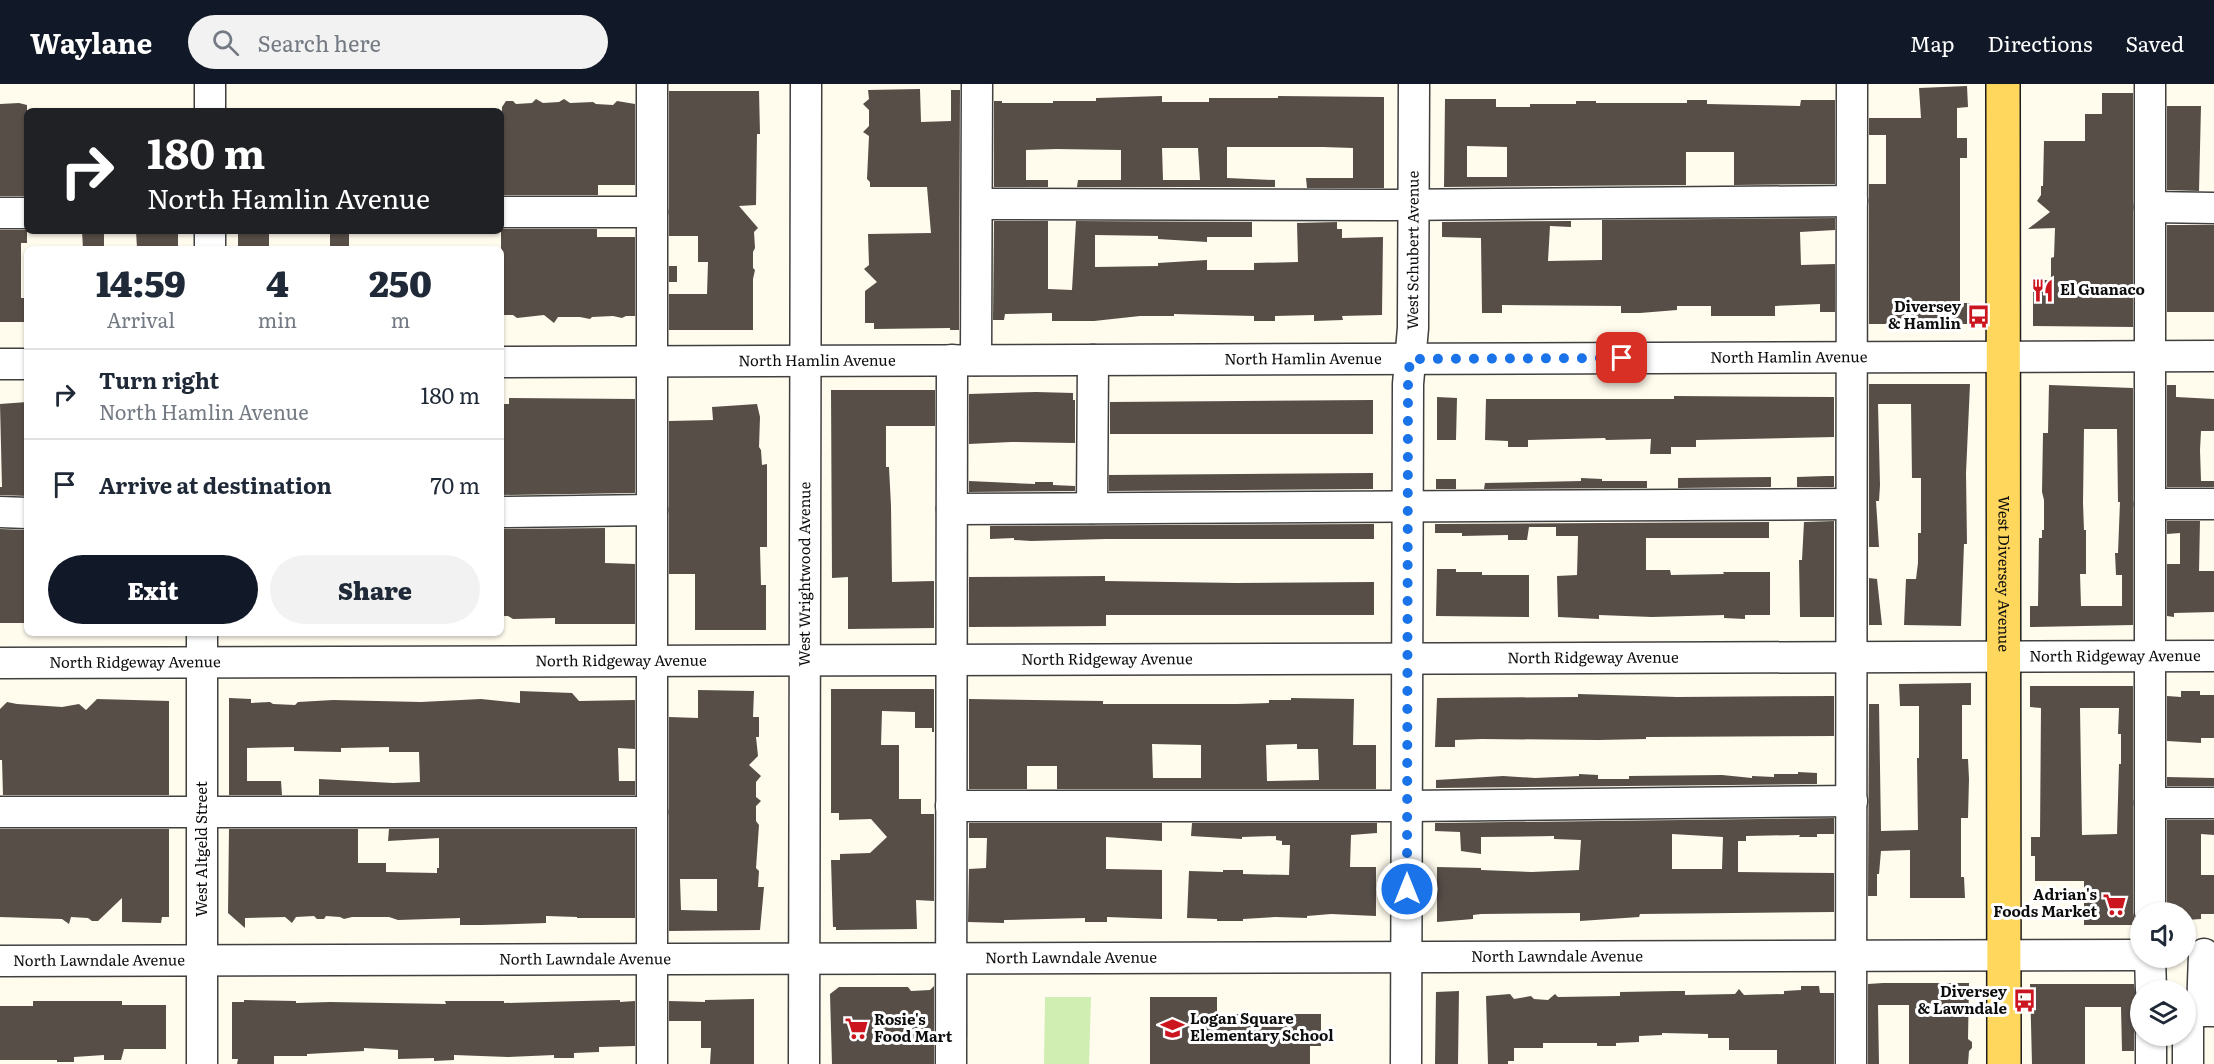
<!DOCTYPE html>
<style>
:root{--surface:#fff;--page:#f2f2f3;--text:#1f2937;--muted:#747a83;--line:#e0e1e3;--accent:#111827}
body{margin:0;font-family:Literata,serif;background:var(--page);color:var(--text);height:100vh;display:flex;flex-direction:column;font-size:22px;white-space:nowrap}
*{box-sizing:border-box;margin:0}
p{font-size:20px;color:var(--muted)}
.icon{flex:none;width:33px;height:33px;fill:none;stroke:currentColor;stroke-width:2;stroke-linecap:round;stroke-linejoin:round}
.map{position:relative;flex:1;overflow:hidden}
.sheet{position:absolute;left:24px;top:162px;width:480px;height:390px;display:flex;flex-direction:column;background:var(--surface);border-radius:9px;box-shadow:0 2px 4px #0004}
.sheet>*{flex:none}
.top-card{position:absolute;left:24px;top:24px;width:480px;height:126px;border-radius:9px;box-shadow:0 2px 4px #0004;background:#202124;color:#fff;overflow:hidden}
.tools{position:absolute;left:2130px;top:818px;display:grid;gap:12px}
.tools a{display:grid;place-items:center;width:66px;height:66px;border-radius:50%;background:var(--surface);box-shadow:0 2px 4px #0004;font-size:30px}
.pin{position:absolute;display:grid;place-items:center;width:51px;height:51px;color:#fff;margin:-26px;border-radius:12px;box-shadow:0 3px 9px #0006}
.me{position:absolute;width:66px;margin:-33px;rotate:0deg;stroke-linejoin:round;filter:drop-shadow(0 0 4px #0008)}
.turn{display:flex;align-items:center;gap:21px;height:126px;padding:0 24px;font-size:27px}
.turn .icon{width:78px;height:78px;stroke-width:2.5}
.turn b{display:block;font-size:42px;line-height:51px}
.eta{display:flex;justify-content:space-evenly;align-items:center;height:102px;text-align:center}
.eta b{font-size:36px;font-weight:800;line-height:42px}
.primary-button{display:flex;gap:12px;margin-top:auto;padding:12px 24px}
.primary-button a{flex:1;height:69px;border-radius:36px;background:var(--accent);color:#fff;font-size:24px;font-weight:800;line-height:69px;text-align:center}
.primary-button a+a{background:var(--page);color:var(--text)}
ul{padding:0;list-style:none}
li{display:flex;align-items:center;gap:18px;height:90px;padding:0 24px;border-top:2px solid var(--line)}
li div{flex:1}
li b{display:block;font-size:22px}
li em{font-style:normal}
header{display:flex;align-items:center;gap:36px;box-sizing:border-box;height:84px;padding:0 30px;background:var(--accent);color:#fff}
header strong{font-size:28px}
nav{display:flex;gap:33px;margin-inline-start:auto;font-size:21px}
.search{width:420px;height:54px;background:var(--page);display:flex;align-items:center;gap:15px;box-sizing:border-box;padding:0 21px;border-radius:33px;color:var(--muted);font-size:22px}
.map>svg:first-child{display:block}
</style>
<header>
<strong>Waylane</strong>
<div class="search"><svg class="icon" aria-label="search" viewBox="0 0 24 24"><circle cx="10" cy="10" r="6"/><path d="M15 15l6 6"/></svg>Search here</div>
<nav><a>Map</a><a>Directions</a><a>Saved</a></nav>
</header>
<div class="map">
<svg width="2214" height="980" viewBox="0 0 2214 980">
<rect width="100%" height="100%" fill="#fffbed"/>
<path fill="#d1eeb2" d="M1045 913H1091L1089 980H1044Z"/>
<path fill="#574e48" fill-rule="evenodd" d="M1967 2 1968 23 1957 24V54H1967V74H1960V219H1970V240H1869V100H1886V51H1869V34H1921L1919 4Z
M920 5 921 38 951 37V6H960L959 246H950V244L874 245V239H865V207L877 198 864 185 869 181 868 150 931 149 927 103H870V98L867 95 869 52 863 48 869 42V26L863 20 869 15 868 6Z
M669 7H759L760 50H757L756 121 739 122 758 144 754 148 755 164 753 168V184L755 186 753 195V246H669V210H707L708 178H698V152H669Z
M2102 9H2133V243L2033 242V196H2051V174L2054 173 2055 144 2028 145 2050 128 2037 117 2041 111V102H2043L2044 57H2085V30H2102Z
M1162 12V18H1209V14H1278V12L1384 13V104H1307L1306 94H1353V64L1323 63H1227V94L1275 96V103H1077L1078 96H1121V66L1056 65 1026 66V96H1048V103H994V17H1002V19H1053V17H1096V14ZM1162 64H1198L1200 96H1163Z
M536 15 543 19 559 18 564 15 570 19 593 18 596 20 613 21 617 17 635 20V101H598V111H502L503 44 502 42V23L506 17H513L516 20 532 19Z
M1445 15H1496V23H1530V20H1576V17H1596V19H1687V16H1707V20L1800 22 1801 16H1835V100L1734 101V68H1686V101L1444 103ZM1467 62 1507 63V93H1467Z
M19 19 27 21V112H0V20Z
M2167 22H2201L2199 107 2167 106Z
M1835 134V146L1800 148 1801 181 1835 180V228H1820V220L1775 222V232H1711V222H1677V226L1640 229H1621V222L1502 221V229H1482L1481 154 1442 153V138L1571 137V143L1550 142 1548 177 1602 176V136Z
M994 137H1048V205L1072 206 1076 137 1252 138V153H1207V158L1158 155V152L1095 151V183L1158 182V179L1207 176V186H1254V179L1298 178 1297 139 1337 138V145H1342V154L1383 153 1382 231 1342 232 1343 236 1314 237V231L1275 232V237H1254V232L1174 230V232H1140L1094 237H1052V229L1005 230 1004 236H993Z
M2167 141H2214V228H2167Z
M501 145H597V153H635V232H626L622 234 613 232 592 233 590 235 580 233H558L554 239 544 231 517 234 513 231H501Z
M0 146H27V159H21V214H24V238H0Z
M82 147H104V164L83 165Z
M136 147H178V165L137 164Z
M238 147H269V165H238Z
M330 147H349V165H330Z
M669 182H677V198H669Z
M1869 300H1970L1966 389 1967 460H1964L1961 542 1904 541 1906 495H1916L1918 479V449H1921V394H1912L1911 320H1878L1880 401 1879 417H1876L1879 463H1869Z
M2049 301 2133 304V541L2030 543V522H2038L2039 454H2042V446H2044V416L2042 408 2043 349H2048ZM2084 345H2117L2118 418H2120L2118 469H2115L2116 491H2122V522H2081L2080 490H2086V446H2084L2083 419Z
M2167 301H2176V313L2214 315V347H2201L2200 366 2201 397H2214V403H2167Z
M831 306H935V342H886V383H889L891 422 892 498 934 497V544L848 545V493L832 494Z
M1036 308 1073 309V316H1075V359L1011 358 969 360V310Z
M1674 312 1834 313V353L1696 356V363H1671V370H1650L1651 355 1606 356 1605 354 1528 356V363H1508V357L1485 356 1486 315H1674Z
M1437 313 1457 314 1456 356H1437Z
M509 314 635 315V409L501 411V320H509Z
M1373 316V350H1110V318Z
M27 318V412L0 411V403H2L0 320Z
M757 320 760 333 759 363 761 366 762 381 767 380V463H760L761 501H766V546H695V490H669V337L713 336 712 323Z
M1373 389V405L1109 407V391Z
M1827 392H1834V403H1797V393Z
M1771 393V403L1678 404V394Z
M1581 394 1602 395V397H1647V404L1484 405 1485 399 1581 397Z
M1436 395H1456V405H1436Z
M969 397 1035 400V398H1053V401L1075 402V407L969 408Z
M1834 437V533H1800L1799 476H1802L1804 438Z
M2167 437H2200L2199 487H2214V528L2174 529V533L2167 532V480H2180V449L2167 450Z
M1769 438V454H1646V486H1670L1671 491 1724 490 1723 488H1770V531H1745V535L1724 534V531L1652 533 1599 531V535L1558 533 1557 492 1577 491 1578 452H1556V443H1529L1527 456H1508V451L1462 452V449H1435V440Z
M1374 440V455H1106L1031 457 1014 456V454L990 455V442Z
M605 444V479L635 480V540H555V534L513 535 508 532H501V445Z
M0 445 27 446V539H0Z
M1437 485H1456V488H1482V491H1529V533L1436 532Z
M1105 492V497L1236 499 1374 498V531H1106V542L969 543V493Z
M1869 494 1877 495 1882 541H1869Z
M1971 599V621H1962V675H1968L1969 695 1968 734H1961V793H1964L1965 814H1910V766L1881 767 1879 790H1877V812H1868L1869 620H1879L1881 747 1918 746 1917 674H1919V622H1900L1899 600Z
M2030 602H2133V828L2135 836 2140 841H2084V797H2035V772H2031V753H2040L2041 624 2030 623ZM2080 624H2119L2118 650H2121V680H2119L2117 750 2082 751Z
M831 605H934V648H932V644H915V628L882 627 881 661H899V715H921V730H934V817L916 816 917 845 836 846V843H833L831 776H840V770L870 769 887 753 871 735 839 736V729H831Z
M698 606 754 607 753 633H759V653H756L758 672 749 681 761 692 756 698V713L761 717 756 722V737L759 741 756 784 759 787 758 803H764L760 846 669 847V633L698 634ZM680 795H717V827L681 826Z
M520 607 572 609 579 617 635 616V665L618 664 619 697H635V711H319V695L393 699 420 698 419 668H389V663L341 664V668L294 667V663L247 664V697H281L282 711H229V614L251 615V619L270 618 273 620 295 621 298 618 333 616 421 618 481 615 520 619Z
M2181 607H2200V611H2214V654H2201V659L2167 657V612L2181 613Z
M1578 610 1677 613 1834 612V652L1646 653V655L1598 656 1482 655 1455 656V663H1435L1437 614 1578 613Z
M1291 614 1354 615 1353 661H1376V705H1057V682H1027V705H969V615L1103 617V620H1237L1269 619V616H1291ZM1152 660 1201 661V694H1153ZM1297 660V665H1318L1319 696 1267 697 1266 661Z
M97 615 169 617V711H3L2 676H0V625L7 618 17 620 62 623 79 620 86 626Z
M1798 688 1817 689V700L1436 704V696L1503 692 1535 694 1579 692V690L1598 691V695H1629V692L1722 691 1752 694V692L1774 693V690H1798Z
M2167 693 2214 694V702H2167Z
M1834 734V750H1817V753H1799L1800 751 1746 752V757H1738V788L1834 789V828L1640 830 1639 833 1580 837V829L1481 830 1473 831V835L1437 838V783L1481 784V786L1532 788 1579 786 1581 756 1554 755V752L1481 753V770L1461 767 1460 748 1435 747V739ZM1672 750 1723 753 1722 785H1672Z
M2167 736H2214V751L2201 750V791H2214V830H2201V835L2186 836V828H2167Z
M969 739H1162V757L1106 753V785L1162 786V835L1107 833V838H1085V834L1004 836V839L968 838 969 785 986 784 987 754H969Z
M1192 739H1377V749L1351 751 1350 783H1376V832L1331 830 1307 832V834L1276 833 1243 835V837H1217V835L1187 834 1189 787 1223 788V786H1243V790L1289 791 1290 761H1282V757L1276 756V752L1242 753V755L1191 752Z
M0 745H169V833H162L161 839 122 838V814L98 837H92L88 834 71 833 69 840 62 835 0 833Z
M229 745H358V779H386V788L437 789V784H439V754L388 757 389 745H635V834H577V833L546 832V839L482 841H460V834L398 836 389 833H352L344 835 340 833 326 832 324 835H317L314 832 296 833 292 839 285 833 245 834V844L228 829Z
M1883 899H1969L1968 955 1972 958V964L1969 967 1968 980H1909V921H1878L1879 980H1868V900Z
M2030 900H2134L2136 915 2140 919V938L2136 943 2134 950V967H2122L2121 923H2085V980H2032Z
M934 902V980H832L830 910 839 903H908L911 907 930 906Z
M1801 902H1819L1820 909H1834V980H1777V966H1729V954H1708V950L1662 949V951L1639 952V958L1616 959V962H1597V959H1543V964H1514V977H1508V980H1488L1486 912 1510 910 1514 915 1531 912 1534 915 1548 916 1555 910 1558 913 1620 912V908L1674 907H1685V911L1735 910 1739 905 1744 911 1784 910V907L1801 906Z
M1459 907 1458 980H1435L1436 908Z
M1150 913H1217V930H1321V962H1310V980H1150Z
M754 915V980H710L711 964H701V937H669V917L705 918V916Z
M244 916 296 917V919L330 918 446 920 445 917H504V919L620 916V918L635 917V962L599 963V968L574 969V974H554V971L508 973 454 971V976L434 977V974L398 975V966L364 964V967L307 970V972H274V980H237L238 975H232V918H244Z
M33 917H122V921H166V965H124L121 976H104V971L74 973V978H57V976H0V922H33Z"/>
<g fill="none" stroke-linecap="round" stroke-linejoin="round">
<defs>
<g id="minor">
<path d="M652 0V980"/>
<path d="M2150 0V828"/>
<path d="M210 27V0"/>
<path d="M977 120 1391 121 1852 117"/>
<path d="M2150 123 2214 124"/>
<path d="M501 128H652"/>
<path d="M0 129H27"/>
<path d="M210 165V147"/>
<path d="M976 276 977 0"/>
<path id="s1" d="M501 278 2214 272"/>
<path d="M0 280H27"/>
<path d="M2150 420H2214"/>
<path d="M1092 424 1093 276"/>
<path d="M952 425 1851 420"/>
<path d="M0 428 27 429"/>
<path d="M501 428 652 426"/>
<path id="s2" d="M0 579 2214 572"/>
<path d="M2150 719H2214"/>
<path d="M951 722H1407L1852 717"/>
<path d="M0 728H652"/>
<path d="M2150 873 2151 906"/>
<path id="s3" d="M0 877 2140 871"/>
<path d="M2202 927 2204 870"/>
<path d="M202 980V549"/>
<path id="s4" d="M804 980 806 0"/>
<path d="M951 980 952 276"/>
<path id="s5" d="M1406 980 1408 300 1413 244 1414 0"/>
<path d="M1851 980 1852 0"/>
<path d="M2151 980V951"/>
<path d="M2188 980V927H2214"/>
</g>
<g id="major">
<path id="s6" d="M2003 0 2004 980"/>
</g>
</defs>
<use href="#minor" stroke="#404040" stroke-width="33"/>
<use href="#major" stroke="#1e1e1e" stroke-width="36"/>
<use href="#minor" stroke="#fff" stroke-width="30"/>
<use href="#major" stroke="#ffd75d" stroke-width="33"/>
</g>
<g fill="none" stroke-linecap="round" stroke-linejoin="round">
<path stroke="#1a73e8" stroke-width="10" stroke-dasharray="0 18" d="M1407 805 1408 300 1410 275 1622 274"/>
</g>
<defs>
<symbol id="restaurant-bare" viewBox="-9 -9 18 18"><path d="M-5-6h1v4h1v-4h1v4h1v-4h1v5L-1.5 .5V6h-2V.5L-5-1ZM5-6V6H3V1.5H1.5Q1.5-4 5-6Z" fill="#cc161f" stroke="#fff" stroke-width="2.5" paint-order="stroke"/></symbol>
<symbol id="bus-bare" viewBox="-9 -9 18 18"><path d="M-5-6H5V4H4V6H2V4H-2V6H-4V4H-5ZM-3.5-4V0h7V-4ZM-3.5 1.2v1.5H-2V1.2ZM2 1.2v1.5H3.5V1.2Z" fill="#cc161f" stroke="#fff" stroke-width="2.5" paint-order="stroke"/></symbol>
<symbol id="supermarket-bare" viewBox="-9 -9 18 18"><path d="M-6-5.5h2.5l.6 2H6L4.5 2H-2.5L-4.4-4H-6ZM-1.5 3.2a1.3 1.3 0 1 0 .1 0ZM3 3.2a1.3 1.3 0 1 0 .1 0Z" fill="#cc161f" stroke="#fff" stroke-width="2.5" paint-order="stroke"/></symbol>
<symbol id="school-bare" viewBox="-9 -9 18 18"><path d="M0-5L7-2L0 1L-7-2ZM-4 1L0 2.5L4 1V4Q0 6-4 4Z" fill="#cc161f" stroke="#fff" stroke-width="2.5" paint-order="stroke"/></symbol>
</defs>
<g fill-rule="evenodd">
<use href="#restaurant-bare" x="2026" y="190" width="33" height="33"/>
<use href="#bus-bare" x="1962" y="216" width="33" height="33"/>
<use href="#supermarket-bare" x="2098" y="804" width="33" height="33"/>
<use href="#bus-bare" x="2008" y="900" width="33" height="33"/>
<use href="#school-bare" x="1156" y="928" width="33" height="33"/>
<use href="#supermarket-bare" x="840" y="928" width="33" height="33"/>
</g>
<g text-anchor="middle" stroke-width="6" stroke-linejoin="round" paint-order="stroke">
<g font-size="15" fill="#0d0d0d" stroke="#fff">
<text dy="5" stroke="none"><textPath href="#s5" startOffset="814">West Schubert Avenue</textPath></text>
<text dy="5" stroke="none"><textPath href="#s1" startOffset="1288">North Hamlin Avenue</textPath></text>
<text dy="5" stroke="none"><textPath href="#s1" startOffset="802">North Hamlin Avenue</textPath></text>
<text dy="5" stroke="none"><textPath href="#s1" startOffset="316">North Hamlin Avenue</textPath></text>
<text dy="5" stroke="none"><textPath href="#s4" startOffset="490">West Wrightwood Avenue</textPath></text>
<text dy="5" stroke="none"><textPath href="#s6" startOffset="490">West Diversey Avenue</textPath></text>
<text dy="5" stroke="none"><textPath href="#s2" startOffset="2115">North Ridgeway Avenue</textPath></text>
<text dy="5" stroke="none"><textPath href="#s2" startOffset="1593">North Ridgeway Avenue</textPath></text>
<text dy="5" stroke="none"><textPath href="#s2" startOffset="1107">North Ridgeway Avenue</textPath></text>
<text dy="5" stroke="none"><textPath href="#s2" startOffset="621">North Ridgeway Avenue</textPath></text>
<text dy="5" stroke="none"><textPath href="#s2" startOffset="135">North Ridgeway Avenue</textPath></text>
<text transform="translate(202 765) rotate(-90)" y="5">West Altgeld Street</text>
<text dy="5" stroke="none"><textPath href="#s3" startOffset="1557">North Lawndale Avenue</textPath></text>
<text dy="5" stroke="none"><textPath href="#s3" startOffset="1071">North Lawndale Avenue</textPath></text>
<text dy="5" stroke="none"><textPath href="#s3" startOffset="99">North Lawndale Avenue</textPath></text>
<text dy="5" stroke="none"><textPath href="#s3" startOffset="585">North Lawndale Avenue</textPath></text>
</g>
<g font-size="15" font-weight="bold" fill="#0d0d0d" stroke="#fff" text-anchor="start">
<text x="2060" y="211">El Guanaco</text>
<text x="1961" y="228" text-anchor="end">Diversey<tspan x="1961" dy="17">&amp; Hamlin</tspan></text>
<text x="2097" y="816" text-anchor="end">Adrian's<tspan x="2097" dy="17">Foods Market</tspan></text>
<text x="2007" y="913" text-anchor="end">Diversey<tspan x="2007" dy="17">&amp; Lawndale</tspan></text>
<text x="1190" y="940">Logan Square<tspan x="1190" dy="17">Elementary School</tspan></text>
<text x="874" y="941">Rosie's<tspan x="874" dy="17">Food Mart</tspan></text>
</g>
</g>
</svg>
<div class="tools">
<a><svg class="icon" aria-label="sound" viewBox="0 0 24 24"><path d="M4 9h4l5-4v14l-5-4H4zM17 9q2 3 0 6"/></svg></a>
<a><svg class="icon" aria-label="layers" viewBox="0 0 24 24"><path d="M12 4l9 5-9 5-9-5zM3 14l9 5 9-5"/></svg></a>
</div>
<div class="pin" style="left:1622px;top:274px;background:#d93025"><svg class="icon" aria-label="arrive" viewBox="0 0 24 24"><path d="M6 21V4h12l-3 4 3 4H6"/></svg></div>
<svg class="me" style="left:1407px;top:805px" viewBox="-20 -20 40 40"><circle r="17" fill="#1a73e8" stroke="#fff" stroke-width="3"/><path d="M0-11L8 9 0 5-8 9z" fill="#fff"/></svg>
<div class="top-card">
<div class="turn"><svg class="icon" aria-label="right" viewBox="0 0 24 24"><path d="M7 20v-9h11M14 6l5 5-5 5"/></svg><div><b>180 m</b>North Hamlin Avenue</div></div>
</div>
<section class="sheet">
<div class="eta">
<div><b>14:59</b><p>Arrival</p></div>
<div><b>4</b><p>min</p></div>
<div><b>250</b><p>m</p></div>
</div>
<ul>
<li><svg class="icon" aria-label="right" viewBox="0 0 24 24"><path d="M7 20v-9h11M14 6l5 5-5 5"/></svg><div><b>Turn right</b><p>North Hamlin Avenue</p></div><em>180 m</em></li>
<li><svg class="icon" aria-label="arrive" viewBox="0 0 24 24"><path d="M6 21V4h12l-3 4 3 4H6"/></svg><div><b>Arrive at destination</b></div><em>70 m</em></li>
</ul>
<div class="primary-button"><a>Exit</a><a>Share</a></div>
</section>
</div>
